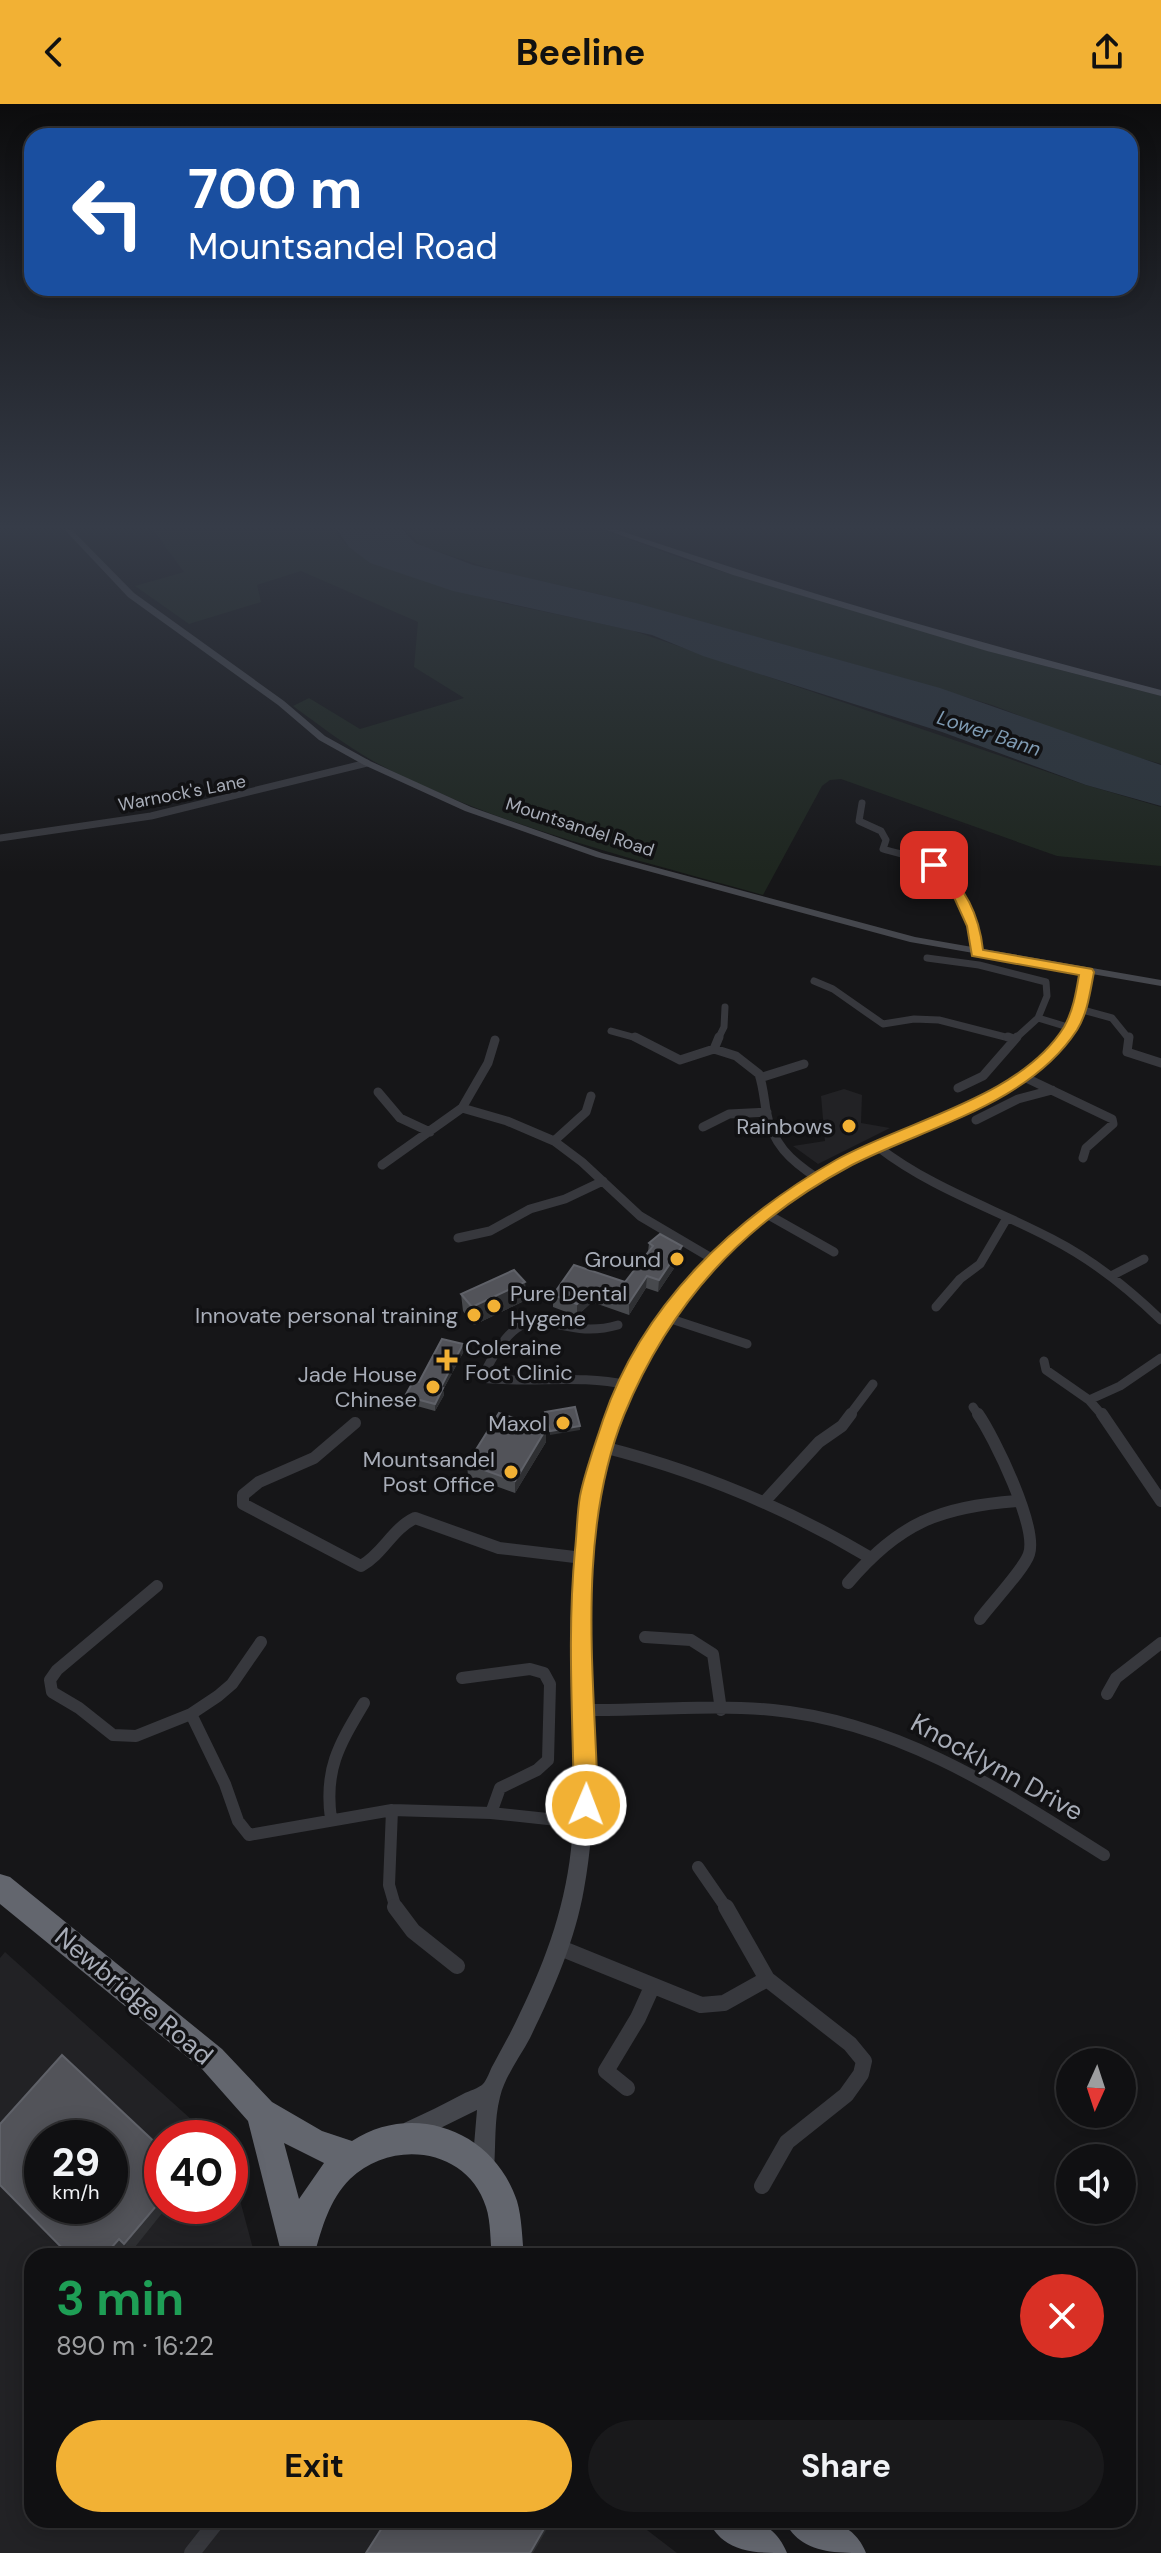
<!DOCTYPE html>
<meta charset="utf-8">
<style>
:root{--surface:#101012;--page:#19191b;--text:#f1f3f6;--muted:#9c9d9f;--line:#303032;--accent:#f2b134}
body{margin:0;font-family:"DM Sans",sans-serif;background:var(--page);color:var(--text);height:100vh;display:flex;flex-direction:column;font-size:30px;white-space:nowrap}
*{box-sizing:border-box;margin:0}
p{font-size:26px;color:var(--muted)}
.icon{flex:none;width:44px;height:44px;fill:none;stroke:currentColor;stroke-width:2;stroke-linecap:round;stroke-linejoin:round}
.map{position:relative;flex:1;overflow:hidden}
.sheet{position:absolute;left:24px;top:2144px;width:1112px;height:280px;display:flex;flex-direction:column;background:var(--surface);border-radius:24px;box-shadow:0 4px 20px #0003,0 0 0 2px var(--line)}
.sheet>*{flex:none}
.guide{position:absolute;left:24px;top:24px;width:1114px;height:168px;border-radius:24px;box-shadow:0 4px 20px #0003,0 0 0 2px var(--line);background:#1a4fa0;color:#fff;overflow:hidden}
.needle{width:52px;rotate:183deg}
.buttons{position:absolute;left:1056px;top:1944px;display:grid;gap:16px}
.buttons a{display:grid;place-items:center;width:80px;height:80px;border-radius:50%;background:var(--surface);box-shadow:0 4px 20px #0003,0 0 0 2px var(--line);font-size:40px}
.speed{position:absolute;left:24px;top:2016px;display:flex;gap:16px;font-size:40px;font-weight:700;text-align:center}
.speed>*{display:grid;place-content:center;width:104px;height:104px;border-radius:50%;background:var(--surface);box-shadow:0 4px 20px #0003,0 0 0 2px var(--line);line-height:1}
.speed small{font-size:20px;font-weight:400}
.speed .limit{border:12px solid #d22;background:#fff;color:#111}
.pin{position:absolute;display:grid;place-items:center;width:68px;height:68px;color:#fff;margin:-34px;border-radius:16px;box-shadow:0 4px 12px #0006}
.me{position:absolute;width:88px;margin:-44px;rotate:1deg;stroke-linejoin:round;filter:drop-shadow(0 0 6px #0008)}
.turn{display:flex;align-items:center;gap:28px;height:168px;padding:0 32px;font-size:36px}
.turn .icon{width:104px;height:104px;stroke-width:2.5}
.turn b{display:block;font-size:56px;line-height:68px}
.round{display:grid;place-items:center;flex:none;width:84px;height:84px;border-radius:42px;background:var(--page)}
.head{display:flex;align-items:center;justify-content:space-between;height:136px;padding:0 32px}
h1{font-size:48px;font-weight:700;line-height:60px;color:#1e9e55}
.button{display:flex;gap:16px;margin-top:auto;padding:16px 32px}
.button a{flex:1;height:92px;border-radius:48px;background:var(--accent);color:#111;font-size:32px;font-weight:700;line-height:92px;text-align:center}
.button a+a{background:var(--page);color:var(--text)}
header{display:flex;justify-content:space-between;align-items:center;height:104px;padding:0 32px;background:var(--accent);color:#111;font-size:36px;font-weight:700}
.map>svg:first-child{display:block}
</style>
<header><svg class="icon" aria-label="back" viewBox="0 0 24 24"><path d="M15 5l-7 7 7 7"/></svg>Beeline<svg class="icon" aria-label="share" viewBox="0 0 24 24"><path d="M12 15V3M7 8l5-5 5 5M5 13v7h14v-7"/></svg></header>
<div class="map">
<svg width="1161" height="2449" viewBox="0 0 1161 2449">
<rect width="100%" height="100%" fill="#161618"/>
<path fill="#222225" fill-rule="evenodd" d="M844 985 862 991 861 1019 890 1024 818 1060 793 1042 825 1037 821 992Z
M5 1848 212 2034H162V2102H230V2059L255 2152H32V2416H634L677 2449H0V1854ZM42 2034H110V2102H42Z"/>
<path fill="#1e261f" d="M153 426H338L336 429 347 441 379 462 503 499 631 526 1086 681 1161 703V762L1057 752 841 675 830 676 822 682 763 791C634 755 491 721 373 657 345 641 319 621 293 602L309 594 360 625 464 594 414 563 418 518 301 467 257 481 261 498 189 520 135 482 184 468Z
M405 426H603L694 459 999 550 1161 592V660L1101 643 992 601 896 572 620 495 500 468 422 442Z"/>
<path fill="#2c353c" d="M337 426H403L415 439 473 461 636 499 940 584 1161 661V702L1086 681 942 628 703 552 652 531 453 487 370 459 349 443Z"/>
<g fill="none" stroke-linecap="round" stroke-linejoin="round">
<path stroke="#37383d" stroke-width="7" d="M862 699 859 717 881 727 886 736 883 745C899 750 917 753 932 760 959 773 974 822 977 849
M0 734 151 712 367 659
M927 854 979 861 1046 878 1047 892 1038 914 1071 924
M814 877 833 885 883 920 914 915 939 916 1013 935
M1079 905 1112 914 1129 935
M611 927 640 935
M718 935 724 923 725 903
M1015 935 1038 914"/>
<path stroke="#37383d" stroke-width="9" d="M635 933 680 956 714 945
M719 933 714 945 736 952 759 970C763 982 764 994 766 1006 772 1040 790 1056 817 1074
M1008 933 1013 935
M1129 933 1127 948 1161 959
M495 936 488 959 462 1004 507 1017 554 1037 582 1058 640 1112 713 1155
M1022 972 1112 1015 1113 1020 1086 1044 1083 1054
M763 973 804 960
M958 984 983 972 1017 933
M378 988 400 1014 430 1028
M976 1016 1018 995 1052 986
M703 1023 729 1010 767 1008
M554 1037 586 1008 591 992
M878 1043C931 1084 993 1104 1052 1135 1093 1156 1128 1184 1161 1216
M382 1061 462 1004
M765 1109 834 1148
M458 1134 490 1127 530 1105 565 1095 603 1077
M1113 1171 1144 1155
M936 1203 960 1175 980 1160 1007 1114
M665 1213 747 1240
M618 1221C549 1241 529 1175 482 1274 530 1280 579 1270 627 1281
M1044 1257 1046 1266 1089 1296
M973 1303 979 1312
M849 1312 873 1280
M1103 1312 1089 1296 1120 1282 1161 1254"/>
<path stroke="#37383d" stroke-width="12" d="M978 1310C994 1333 1038 1423 1029 1450 1025 1464 990 1501 980 1515
M1102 1310 1161 1397
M355 1319 314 1354 259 1378 243 1391V1400L361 1462C383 1450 392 1425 415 1414L499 1444 583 1454
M603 1343C698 1367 785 1403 869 1453
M765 1397 819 1338 842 1322 851 1310
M848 1479C899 1419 939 1403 1017 1397
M157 1482 57 1566 50 1576 52 1588 79 1604 113 1631 136 1632 191 1610 218 1592 232 1580 261 1538
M645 1533 691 1536 713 1550 721 1606
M462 1574 530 1565 544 1569 550 1580 548 1656 537 1666 500 1684 491 1709
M1107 1590 1116 1574 1161 1539
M585 1606C648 1607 711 1600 773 1606 898 1618 1001 1686 1104 1751
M191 1610 225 1680 238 1717 249 1731 392 1706 491 1709 585 1719
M392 1706 389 1781 396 1805
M331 1715C324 1665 339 1641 364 1599
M698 1763 727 1805"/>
<path stroke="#37383d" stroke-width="16" d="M395 1803 413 1827 457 1862
M726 1803 767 1875
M558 1843 701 1901 724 1899 767 1875 850 1940 864 1957 861 1970 846 1991 787 2038 762 2082
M627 1984 606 1967 638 1914 652 1883
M192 2449 218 2416"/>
<path fill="#45474d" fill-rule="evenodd" d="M65 426H72L134 489 284 597 325 632 370 657 471 703 602 749 915 833 1161 876V882L1092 870C1089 887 1086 904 1078 919 1036 999 922 1023 848 1062 787 1094 726 1139 686 1195 617 1290 589 1392 590 1509 590 1601 601 1693 584 1785 575 1837 553 1887 530 1934 520 1953 505 1972 500 1993 494 2016 496 2041 494 2065L491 2073 483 2076 475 2073 472 2065 477 2006 412 2038 404 2035 401 2027 404 2019C424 2010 444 2000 463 1990 469 1987 479 1984 483 1980 487 1976 490 1966 493 1961 502 1944 512 1927 520 1909 547 1854 567 1797 572 1735 585 1592 552 1446 608 1308 646 1216 706 1139 790 1085 815 1069 840 1055 867 1043 933 1013 1032 986 1068 918 1076 902 1078 885 1082 868L910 838 596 753 465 707 364 661 319 636 278 601 128 493Z"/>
<path fill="#53555c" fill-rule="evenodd" d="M606 426H618C797 487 978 539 1161 586V592L987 547 733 471Z"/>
<path fill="#63666e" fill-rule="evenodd" d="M0 1770 10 1773 222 1945 272 1998 322 2027 352 2037C414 1997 494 2027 517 2097 522 2114 522 2134 524 2152H492C490 2137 491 2118 486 2103 468 2044 392 2034 350 2075 329 2096 322 2124 314 2152H282L248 2017 202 1965 0 1800ZM284 2039 324 2059 299 2095Z
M708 2416C743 2416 771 2411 787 2449 753 2449 724 2449 708 2416Z
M784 2416C818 2416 851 2412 866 2449 832 2449 800 2449 784 2416Z"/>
</g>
<path fill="#47494d" d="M649 1139 681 1154 658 1188 646 1184 629 1211 592 1198 577 1212 553 1203V1191L625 1178 648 1148Z
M525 1178 526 1196 474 1221 463 1207 461 1190Z
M464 1247 443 1286 444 1291 435 1307 406 1299 405 1292 419 1278Z
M546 1325V1338L515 1389 468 1372 467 1360Z"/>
<path fill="#2f3033" d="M682 1142 681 1154 658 1188 659 1176Z
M647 1172 646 1184 629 1211V1199Z
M525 1178 526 1196 474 1221 472 1203Z
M592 1187V1198L577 1212V1200Z
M463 1240 464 1247 443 1286 444 1291 435 1307V1300L441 1283Z
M580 1322V1326L550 1331V1327Z
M546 1325V1338L515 1389V1377Z
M162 2082V2097L158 2102 163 2108 131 2148 124 2140 151 2095Z
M119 2135 125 2142 117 2152H104Z
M549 2416H552L533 2449H530Z"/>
<path fill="#525359" stroke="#5f6168" stroke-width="2" fill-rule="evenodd" d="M660 1130 682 1142 659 1176 647 1172 629 1199 592 1187 577 1200 553 1191 574 1161 625 1178 653 1142 649 1139Z
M514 1166 525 1178 472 1203 461 1190Z
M442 1235 463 1240 441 1283 443 1284 435 1300 405 1292 414 1276 419 1278Z
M575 1303 580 1322 550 1327 545 1308Z
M499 1309 546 1325 515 1377 467 1360Z
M62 1951 162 2045V2082L151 2095 157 2101 124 2140 119 2135 104 2152H70L0 2081V2020ZM42 2034H110V2102H42Z
M387 2416H549L530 2449H366Z"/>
<linearGradient id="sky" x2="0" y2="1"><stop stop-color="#0c0c0d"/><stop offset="0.55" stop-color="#363c48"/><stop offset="1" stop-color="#363c48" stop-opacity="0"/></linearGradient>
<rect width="1161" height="769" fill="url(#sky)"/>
<path fill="#f2b134" stroke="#9d7322" stroke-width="2" d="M930 759H938C965 783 979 810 983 846L1092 865 1094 868C1090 888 1088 908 1077 926 1028 1001 926 1023 852 1061 824 1076 794 1095 770 1114 704 1166 656 1233 624 1311 575 1432 595 1574 598 1701L595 1709 586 1712 578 1709 574 1701C573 1616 567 1530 575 1446 577 1428 577 1409 580 1392 585 1367 595 1341 603 1316 642 1201 733 1115 836 1056 905 1017 1020 994 1064 923 1073 907 1076 889 1079 871L972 852 967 822 949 782 930 764Z"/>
<g fill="#f2b134" stroke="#111113" stroke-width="3">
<circle cx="849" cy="1022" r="8"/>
<circle cx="677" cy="1155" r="8"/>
<circle cx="494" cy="1202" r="8"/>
<circle cx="474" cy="1211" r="8"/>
<path d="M443 1244h8v8h8v8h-8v8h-8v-8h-8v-8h8z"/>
<circle cx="433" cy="1283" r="8"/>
<circle cx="563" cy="1319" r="8"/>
<circle cx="511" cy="1368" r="8"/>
</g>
<g text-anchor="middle" stroke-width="7" stroke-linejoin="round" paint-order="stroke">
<g font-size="18" fill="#a8adb8" stroke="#111113">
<text transform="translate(182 689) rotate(-11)" y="6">Warnock's Lane</text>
<text transform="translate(580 723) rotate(18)" y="6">Mountsandel Road</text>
</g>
<g font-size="20" font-style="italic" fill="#7f9bb3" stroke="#111113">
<text transform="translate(989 629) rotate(18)" y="7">Lower Bann</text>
</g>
<g font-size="22" fill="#a8adb8" stroke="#111113" text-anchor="end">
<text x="833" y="1030">Rainbows</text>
<text x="661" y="1163">Ground</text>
<text x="510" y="1197" text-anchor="start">Pure Dental<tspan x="510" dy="25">Hygene</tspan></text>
<text x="458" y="1219">Innovate personal training</text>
<text x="465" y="1251" text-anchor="start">Coleraine<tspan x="465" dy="25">Foot Clinic</tspan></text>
<text x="417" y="1278">Jade House<tspan x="417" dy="25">Chinese</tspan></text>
<text x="547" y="1327">Maxol</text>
<text x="495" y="1363">Mountsandel<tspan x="495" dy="25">Post Office</tspan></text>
</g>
<g font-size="26" fill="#a8adb8" stroke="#111113">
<text transform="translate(997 1663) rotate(29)" y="9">Knocklynn Drive</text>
<text transform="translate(134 1892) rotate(40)" y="9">Newbridge Road</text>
</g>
</g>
</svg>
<div class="buttons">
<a><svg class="needle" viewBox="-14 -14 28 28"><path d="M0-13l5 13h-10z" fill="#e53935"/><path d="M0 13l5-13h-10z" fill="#9c9d9f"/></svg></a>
<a><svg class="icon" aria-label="sound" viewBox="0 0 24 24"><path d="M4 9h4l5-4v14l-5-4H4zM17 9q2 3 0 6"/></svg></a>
</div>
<div class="speed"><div>29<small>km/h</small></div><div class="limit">40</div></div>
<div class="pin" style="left:934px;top:761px;background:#d93025"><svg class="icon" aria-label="arrive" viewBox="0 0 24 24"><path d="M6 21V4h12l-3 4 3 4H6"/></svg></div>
<svg class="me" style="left:586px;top:1701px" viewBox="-20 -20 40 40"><circle r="17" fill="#f2b134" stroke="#fff" stroke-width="3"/><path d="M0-11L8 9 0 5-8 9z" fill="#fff"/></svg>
<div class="guide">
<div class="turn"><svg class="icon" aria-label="left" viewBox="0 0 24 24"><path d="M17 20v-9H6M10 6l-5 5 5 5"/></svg><div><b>700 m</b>Mountsandel Road</div></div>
</div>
<section class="sheet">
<div class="head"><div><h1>3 min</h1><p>890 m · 16:22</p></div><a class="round" style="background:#d93025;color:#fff"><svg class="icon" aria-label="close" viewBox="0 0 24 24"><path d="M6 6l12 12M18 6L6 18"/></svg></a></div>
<div class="button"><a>Exit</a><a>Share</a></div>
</section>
</div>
